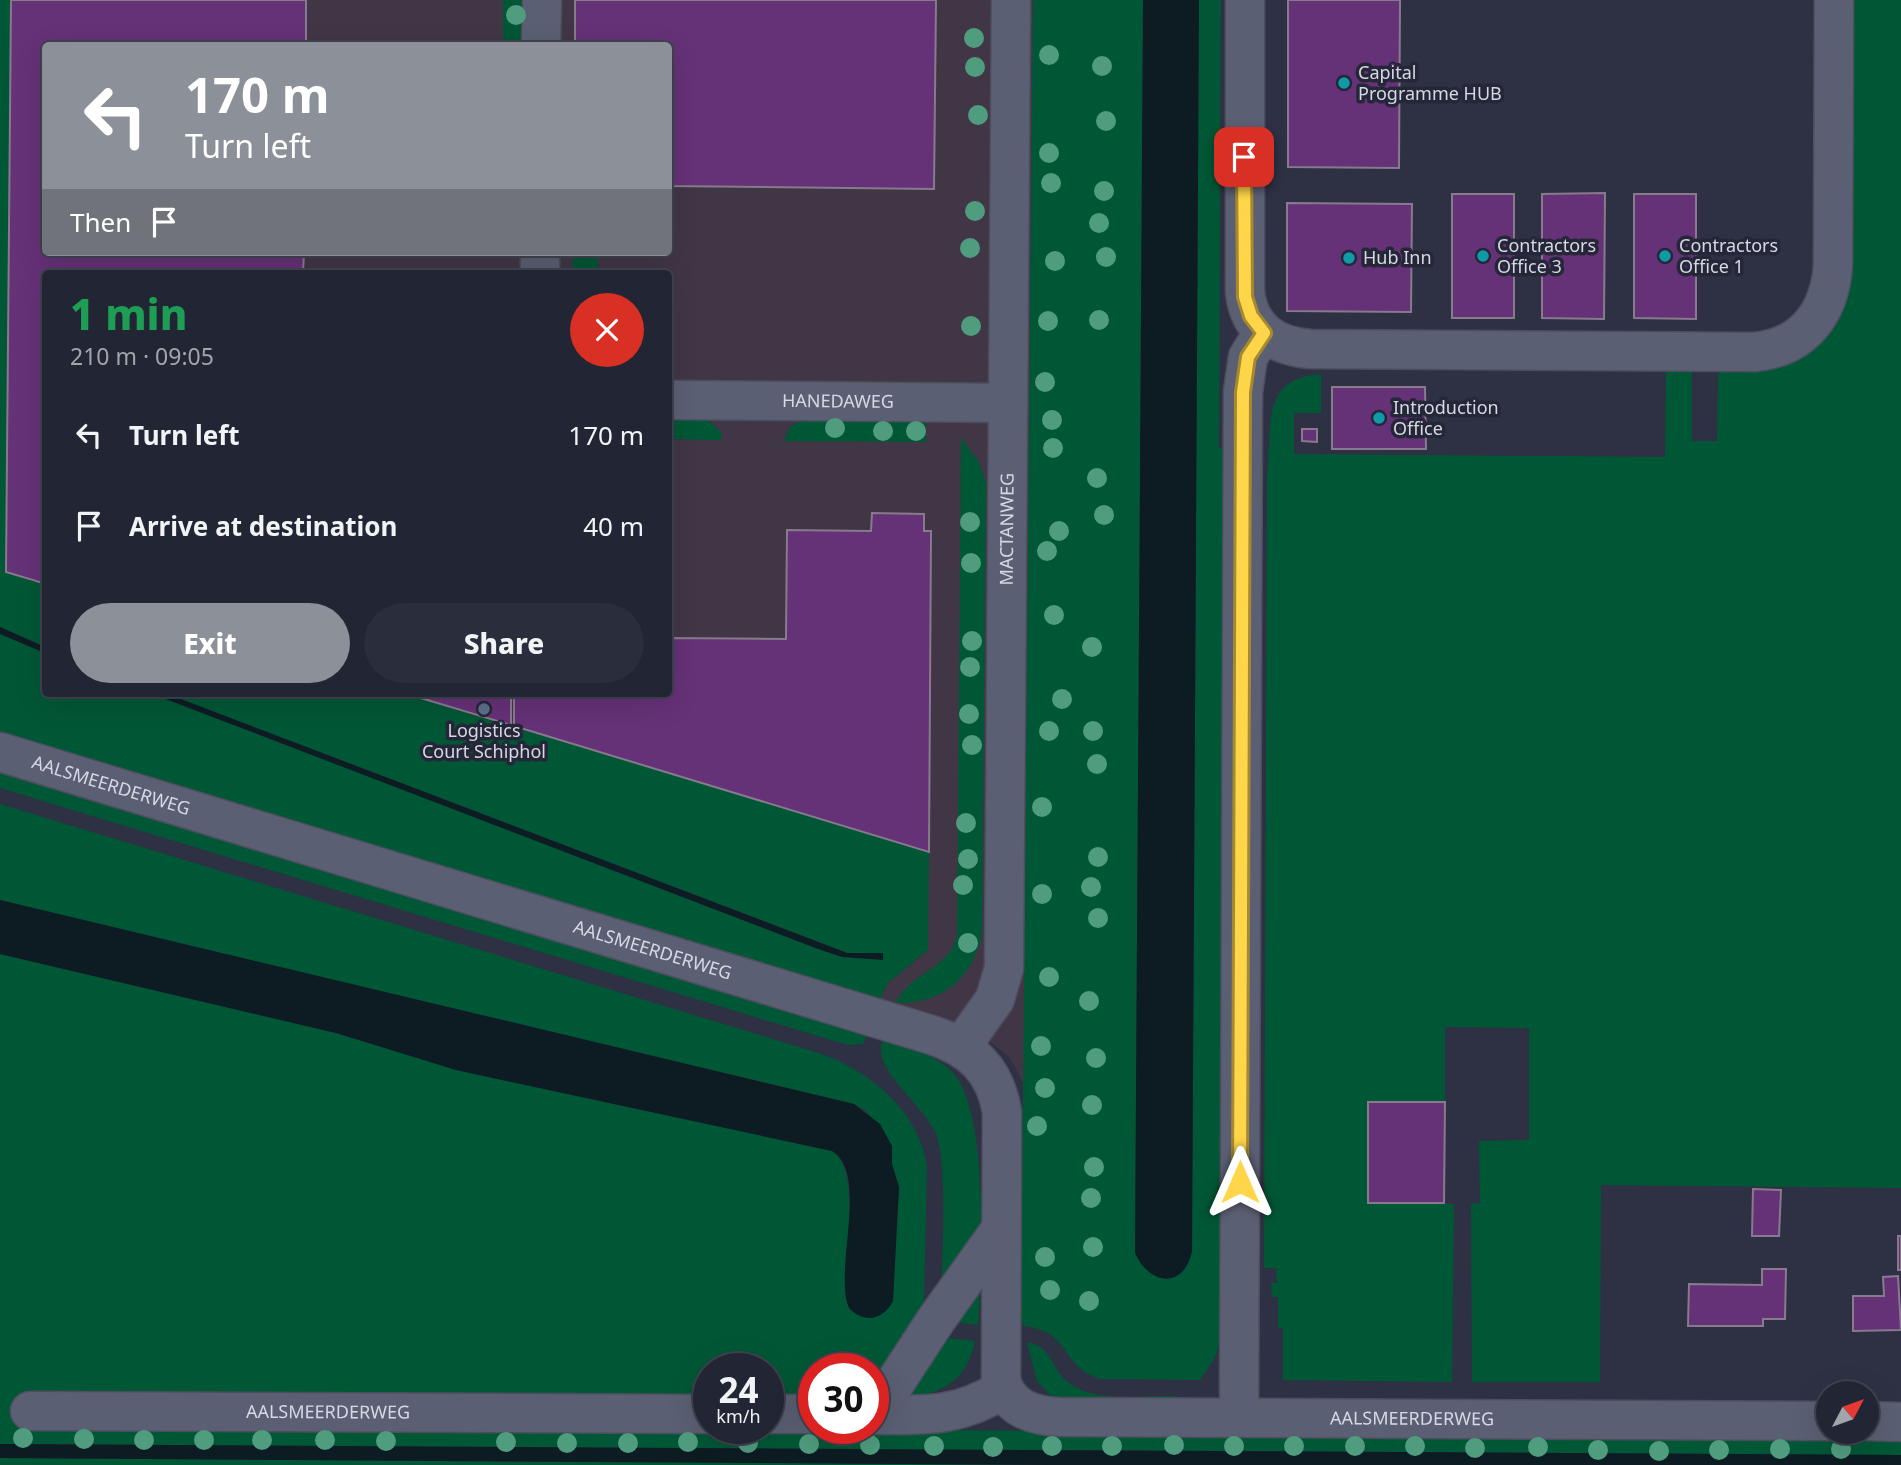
<!DOCTYPE html>
<meta charset="utf-8">
<style>
:root{--surface:#222533;--page:#2a2d3b;--text:#f1f3f6;--muted:#a2a5ac;--line:#3f424e;--accent:#8c9099}
body{margin:0;font-family:"Noto Sans",sans-serif;background:var(--page);color:var(--text);height:100vh;display:flex;flex-direction:column;font-size:26px;white-space:nowrap}
*{box-sizing:border-box;margin:0}
p{font-size:23px;color:var(--muted)}
.icon{flex:none;width:38px;height:38px;fill:none;stroke:currentColor;stroke-width:2;stroke-linecap:round;stroke-linejoin:round}
.map{position:relative;flex:1;overflow:hidden}
.drawer{position:absolute;left:42px;top:270px;width:630px;height:427px;display:flex;flex-direction:column;background:var(--surface);border-radius:7px;box-shadow:0 7px 28px #0002,0 0 0 2px var(--line)}
.drawer>*{flex:none}
.guide{position:absolute;left:42px;top:42px;width:630px;height:214px;border-radius:7px;box-shadow:0 7px 28px #0002,0 0 0 2px var(--line);background:#8c9099;color:#fff;overflow:hidden}
.needle{width:46px;rotate:49deg}
.controls{position:absolute;left:1816px;top:1381px;display:grid;gap:14px}
.controls a{display:grid;place-items:center;width:63px;height:63px;border-radius:50%;background:var(--surface);box-shadow:0 7px 28px #0002,0 0 0 2px var(--line);font-size:35px}
.speed{position:absolute;left:693px;top:1353px;display:flex;gap:14px;font-size:35px;font-weight:700;text-align:center}
.speed>*{display:grid;place-content:center;width:91px;height:91px;border-radius:50%;background:var(--surface);box-shadow:0 7px 28px #0002,0 0 0 2px var(--line);line-height:1}
.speed small{font-size:18px;font-weight:400}
.speed .limit{border:10px solid #d22;background:#fff;color:#111}
.pin{position:absolute;display:grid;place-items:center;width:60px;height:60px;color:#fff;margin:-30px;border-radius:14px;box-shadow:0 4px 10px #0006}
.me{position:absolute;width:77px;margin:-38px;rotate:0deg;stroke-linejoin:round;filter:drop-shadow(0 0 5px #0008)}
.turn{display:flex;align-items:center;gap:24px;height:147px;padding:0 28px;font-size:32px}
.turn .icon{width:91px;height:91px;stroke-width:2.5}
.turn b{display:block;font-size:49px;line-height:60px}
.then{display:flex;align-items:center;height:66px;padding:0 28px;background:#0003;gap:14px;font-size:26px}
.round{display:grid;place-items:center;flex:none;width:74px;height:74px;border-radius:37px;background:var(--page)}
.summary{display:flex;align-items:center;justify-content:space-between;height:119px;padding:0 28px}
h1{font-size:42px;font-weight:800;line-height:52px;color:#1e9e55}
.primary-button{display:flex;gap:14px;margin-top:auto;padding:14px 28px}
.primary-button a{flex:1;height:80px;border-radius:42px;background:var(--accent);color:#fff;font-size:28px;font-weight:800;line-height:80px;text-align:center}
.primary-button a+a{background:var(--page);color:var(--text)}
ul{padding:0;list-style:none}
li{display:flex;align-items:center;gap:21px;height:91px;padding:0 28px}
li div{flex:1}
li b{display:block;font-size:26px}
li em{font-style:normal}
.map>svg:first-child{display:block}
</style>
<div class="map">
<svg width="1901" height="1465" viewBox="0 0 1901 1465">
<rect width="100%" height="100%" fill="#2e3144"/>
<path fill="#413645" fill-rule="evenodd" d="M11 0H1143L1139 708H1105L1021 1318 1023 1082 1009 1057 981 1034 880 999 888 983 928 950V852L404 693H668V273H46L45 584 6 572ZM46 46H668V252H46Z"/>
<path fill="#005735" d="M0 0H11L6 572 45 584V647L0 627Z
M503 0H524V45L503 46Z
M1033 0H1143L1135 1253 1180 1275 1192 1251 1199 0H1221L1219 448H1225L1221 1336 1216 1356 1200 1380 1100 1379C1059 1366 1072 1331 1023 1326L1021 1318Z
M1851 0H1901V1188L1601 1185 1600 1382H1472L1471 1204 1480 1203 1479 1141 1529 1140V1028L1445 1027V1102H1368V1203L1454 1204 1452 1382 1283 1380V1328H1278V1297H1272L1271 1283H1277L1276 1268H1264L1267 474C1273 431 1258 378 1321 374V413H1294V454L1665 457 1666 369H1692V441H1717L1718 374 1721 369 1833 327 1847 295Z
M573 252H598V273H572Z
M669 418 709 421 721 432 722 440 669 439Z
M806 419 926 422V442L783 441 791 426Z
M961 438 979 462 986 484 982 932C975 977 941 1005 896 1003 907 974 950 969 957 936Z
M0 634 45 653 46 693H150L842 957 882 953H848L165 693H404L929 852 928 950 888 983 880 999 0 731Z
M0 772 867 1035 863 1044 849 1045 831 1040 0 788Z
M0 804 822 1054C871 1072 919 1112 927 1166L924 1306 939 1337 975 1341C964 1396 920 1398 873 1400V1368H814V1399L768 1398V1368H709V1398L184 1424 1901 1438V1455L0 1444V954L336 1033 456 1070 832 1151C862 1169 844 1262 845 1296 854 1321 879 1326 893 1301L899 1187 892 1164V1146L865 1110 854 1104 0 900Z
M883 1040C907 1048 938 1054 955 1075 989 1119 982 1269 978 1325L956 1322 941 1307C941 1267 949 1167 936 1134 923 1103 869 1068 883 1040Z
M1027 1342C1055 1348 1049 1368 1069 1383 1097 1404 1144 1395 1177 1396L1155 1402 1054 1399 1037 1381Z
M0 1458 1050 1465H0Z"/>
<path fill="#0d1c23" d="M1143 0H1199L1192 1251C1184 1290 1149 1285 1135 1253Z
M0 627 45 647V653L0 634Z
M150 693H165L847 953H883V960L842 957 818 949Z
M0 900 854 1104 880 1124 892 1146V1164L899 1187 893 1301C883 1320 864 1324 849 1308 833 1269 870 1174 832 1151L456 1070 336 1033 0 954Z
M0 1444 1901 1455V1465H1050L0 1458Z"/>
<path fill="#653177" stroke="#887a8d" stroke-width="2" d="M11 0H306V46H46V252H304L303 273H46V584L6 572Z
M575 0H936L934 189 668 186V46H575Z
M1288 0H1400L1399 168 1288 167Z
M1605 193 1604 319 1542 318V194Z
M1452 194H1514V318H1452Z
M1634 194H1696V319L1634 318Z
M1287 203 1412 204 1411 312 1287 311Z
M1332 387H1425L1426 449H1332Z
M1302 429H1317V442L1302 441Z
M872 513 924 514V531H931L929 852 514 726V693H668V638L786 639 787 530 871 531Z
M404 693H511V725Z
M1368 1102H1445L1444 1203H1368Z
M1753 1189 1781 1190 1779 1236H1752Z
M1898 1236H1901V1270H1898Z
M1762 1269H1786L1785 1319H1763V1326H1688L1689 1284 1762 1285Z
M1898 1276 1901 1330 1853 1331V1296H1884L1883 1277Z"/>
<g fill="none" stroke-linecap="round" stroke-linejoin="round">
<defs>
<g id="minor">
<path d="M1245 0V292C1249 329 1274 346 1310 349L1754 352C1803 348 1830 313 1833 265L1834 0"/>
<path d="M541 46 542 0"/>
<path d="M540 273V252"/>
<path id="s1" d="M668 400 1008 403"/>
<path id="s2" d="M0 752 932 1035C971 1048 995 1069 1002 1112L1001 1381C1009 1408 1033 1416 1059 1417L1829 1421"/>
<path id="s3" d="M961 1047 995 999 1004 968 1011 0"/>
<path id="s4" d="M30 1411 709 1414"/>
<path d="M768 1414H814"/>
<path d="M873 1415C924 1415 958 1418 1003 1389"/>
<path d="M874 1415 936 1320 1001 1229"/>
<path d="M1239 1417 1243 392 1248 357 1263 333"/>
<path d="M1867 1421 1901 1422"/>
</g>
</defs>
<use href="#minor" stroke="#4c4e5e" stroke-width="41"/>
<use href="#minor" stroke="#5b5f73" stroke-width="38"/>
</g>
<g fill="#509c7f">
<circle cx="516" cy="15" r="10"/>
<circle cx="974" cy="38" r="10"/>
<circle cx="1049" cy="55" r="10"/>
<circle cx="1102" cy="66" r="10"/>
<circle cx="975" cy="67" r="10"/>
<circle cx="978" cy="115" r="10"/>
<circle cx="1106" cy="121" r="10"/>
<circle cx="1049" cy="153" r="10"/>
<circle cx="1051" cy="183" r="10"/>
<circle cx="1104" cy="191" r="10"/>
<circle cx="975" cy="211" r="10"/>
<circle cx="1099" cy="223" r="10"/>
<circle cx="970" cy="248" r="10"/>
<circle cx="1106" cy="257" r="10"/>
<circle cx="1055" cy="261" r="10"/>
<circle cx="1099" cy="320" r="10"/>
<circle cx="1048" cy="321" r="10"/>
<circle cx="971" cy="326" r="10"/>
<circle cx="1045" cy="382" r="10"/>
<circle cx="1052" cy="420" r="10"/>
<circle cx="835" cy="428" r="10"/>
<circle cx="883" cy="431" r="10"/>
<circle cx="916" cy="431" r="10"/>
<circle cx="1053" cy="448" r="10"/>
<circle cx="1097" cy="478" r="10"/>
<circle cx="1104" cy="515" r="10"/>
<circle cx="970" cy="522" r="10"/>
<circle cx="1059" cy="531" r="10"/>
<circle cx="1047" cy="551" r="10"/>
<circle cx="971" cy="563" r="10"/>
<circle cx="1054" cy="615" r="10"/>
<circle cx="972" cy="641" r="10"/>
<circle cx="1092" cy="647" r="10"/>
<circle cx="970" cy="667" r="10"/>
<circle cx="1062" cy="699" r="10"/>
<circle cx="969" cy="714" r="10"/>
<circle cx="1049" cy="731" r="10"/>
<circle cx="1093" cy="731" r="10"/>
<circle cx="972" cy="745" r="10"/>
<circle cx="1097" cy="764" r="10"/>
<circle cx="1042" cy="807" r="10"/>
<circle cx="966" cy="823" r="10"/>
<circle cx="1098" cy="857" r="10"/>
<circle cx="968" cy="859" r="10"/>
<circle cx="963" cy="885" r="10"/>
<circle cx="1091" cy="887" r="10"/>
<circle cx="1042" cy="894" r="10"/>
<circle cx="1098" cy="918" r="10"/>
<circle cx="968" cy="943" r="10"/>
<circle cx="1049" cy="977" r="10"/>
<circle cx="1089" cy="1001" r="10"/>
<circle cx="1041" cy="1046" r="10"/>
<circle cx="1096" cy="1058" r="10"/>
<circle cx="1045" cy="1088" r="10"/>
<circle cx="1092" cy="1105" r="10"/>
<circle cx="1037" cy="1126" r="10"/>
<circle cx="1094" cy="1167" r="10"/>
<circle cx="1091" cy="1198" r="10"/>
<circle cx="1093" cy="1247" r="10"/>
<circle cx="1045" cy="1257" r="10"/>
<circle cx="1050" cy="1290" r="10"/>
<circle cx="1089" cy="1301" r="10"/>
<circle cx="23" cy="1438" r="10"/>
<circle cx="84" cy="1439" r="10"/>
<circle cx="144" cy="1440" r="10"/>
<circle cx="204" cy="1440" r="10"/>
<circle cx="262" cy="1440" r="10"/>
<circle cx="325" cy="1440" r="10"/>
<circle cx="386" cy="1441" r="10"/>
<circle cx="506" cy="1442" r="10"/>
<circle cx="688" cy="1442" r="10"/>
<circle cx="567" cy="1443" r="10"/>
<circle cx="628" cy="1443" r="10"/>
<circle cx="748" cy="1443" r="10"/>
<circle cx="809" cy="1444" r="10"/>
<circle cx="870" cy="1445" r="10"/>
<circle cx="1174" cy="1445" r="10"/>
<circle cx="934" cy="1446" r="10"/>
<circle cx="1052" cy="1446" r="10"/>
<circle cx="1112" cy="1446" r="10"/>
<circle cx="1234" cy="1446" r="10"/>
<circle cx="1294" cy="1446" r="10"/>
<circle cx="1355" cy="1446" r="10"/>
<circle cx="1415" cy="1446" r="10"/>
<circle cx="993" cy="1447" r="10"/>
<circle cx="1538" cy="1447" r="10"/>
<circle cx="1475" cy="1448" r="10"/>
<circle cx="1780" cy="1449" r="10"/>
<circle cx="1841" cy="1449" r="10"/>
<circle cx="1598" cy="1450" r="10"/>
<circle cx="1719" cy="1450" r="10"/>
<circle cx="1659" cy="1451" r="10"/>
</g>
<g fill="none" stroke-linecap="round" stroke-linejoin="round">
<defs>
<path id="route" d="M1240 1182 1243 392 1248 357 1264 333 1251 316 1245 297 1244 157"/>
</defs>
<use href="#route" stroke="#a68a30" stroke-width="18"/>
<use href="#route" stroke="#ffd54a" stroke-width="12"/>
</g>
<g fill="#0f9aa8" stroke="#252739" stroke-width="2.5">
<circle cx="1344" cy="83" r="7"/>
<circle cx="1483" cy="256" r="7"/>
<circle cx="1665" cy="256" r="7"/>
<circle cx="1349" cy="258" r="7"/>
<circle cx="1379" cy="418" r="7"/>
</g>
<circle fill="#5c6f8a" stroke="#252739" stroke-width="2.5" cx="484" cy="709" r="7"/>
<g text-anchor="middle" stroke-width="7" stroke-linejoin="round" paint-order="stroke">
<g font-size="18" fill="#d6d8e4" stroke="#252739" text-anchor="start">
<text x="1358" y="79">Capital<tspan x="1358" dy="21">Programme HUB</tspan></text>
<text x="1497" y="252">Contractors<tspan x="1497" dy="21">Office 3</tspan></text>
<text x="1679" y="252">Contractors<tspan x="1679" dy="21">Office 1</tspan></text>
<text x="1363" y="264">Hub Inn</text>
<text x="1393" y="414">Introduction<tspan x="1393" dy="21">Office</tspan></text>
<text x="484" y="737" text-anchor="middle">Logistics<tspan x="484" dy="21">Court Schiphol</tspan></text>
</g>
<g font-size="18" fill="#d6d8e4" stroke="#252739">
<text dy="6" stroke="none"><textPath href="#s1" startOffset="170">HANEDAWEG</textPath></text>
<text dy="6" stroke="none"><textPath href="#s3" startOffset="530">MACTANWEG</textPath></text>
<text dy="6" stroke="none"><textPath href="#s2" startOffset="116">AALSMEERDERWEG</textPath></text>
<text dy="6" stroke="none"><textPath href="#s2" startOffset="682">AALSMEERDERWEG</textPath></text>
<text dy="6" stroke="none"><textPath href="#s4" startOffset="298">AALSMEERDERWEG</textPath></text>
<text dy="6" stroke="none"><textPath href="#s2" startOffset="1780">AALSMEERDERWEG</textPath></text>
</g>
</g>
</svg>
<div class="controls">
<a><svg class="needle" viewBox="-14 -14 28 28"><path d="M0-13l5 13h-10z" fill="#e53935"/><path d="M0 13l5-13h-10z" fill="#a2a5ac"/></svg></a>
</div>
<div class="speed"><div>24<small>km/h</small></div><div class="limit">30</div></div>
<div class="pin" style="left:1244px;top:157px;background:#d93025"><svg class="icon" aria-label="arrive" viewBox="0 0 24 24"><path d="M6 21V4h12l-3 4 3 4H6"/></svg></div>
<svg class="me" style="left:1240px;top:1182px" viewBox="-20 -20 40 40"><path d="M0-17L14 15 0 8-14 15z" fill="#ffd54a" stroke="#fff" stroke-width="4"/></svg>
<div class="guide">
<div class="turn"><svg class="icon" aria-label="left" viewBox="0 0 24 24"><path d="M17 20v-9H6M10 6l-5 5 5 5"/></svg><div><b>170 m</b>Turn left</div></div>
<div class="then">Then<svg class="icon" aria-label="arrive" viewBox="0 0 24 24"><path d="M6 21V4h12l-3 4 3 4H6"/></svg></div>
</div>
<section class="drawer">
<div class="summary"><div><h1>1 min</h1><p>210 m · 09:05</p></div><a class="round" style="background:#d93025;color:#fff"><svg class="icon" aria-label="close" viewBox="0 0 24 24"><path d="M6 6l12 12M18 6L6 18"/></svg></a></div>
<ul>
<li><svg class="icon" aria-label="left" viewBox="0 0 24 24"><path d="M17 20v-9H6M10 6l-5 5 5 5"/></svg><div><b>Turn left</b></div><em>170 m</em></li>
<li><svg class="icon" aria-label="arrive" viewBox="0 0 24 24"><path d="M6 21V4h12l-3 4 3 4H6"/></svg><div><b>Arrive at destination</b></div><em>40 m</em></li>
</ul>
<div class="primary-button"><a>Exit</a><a>Share</a></div>
</section>
</div>
